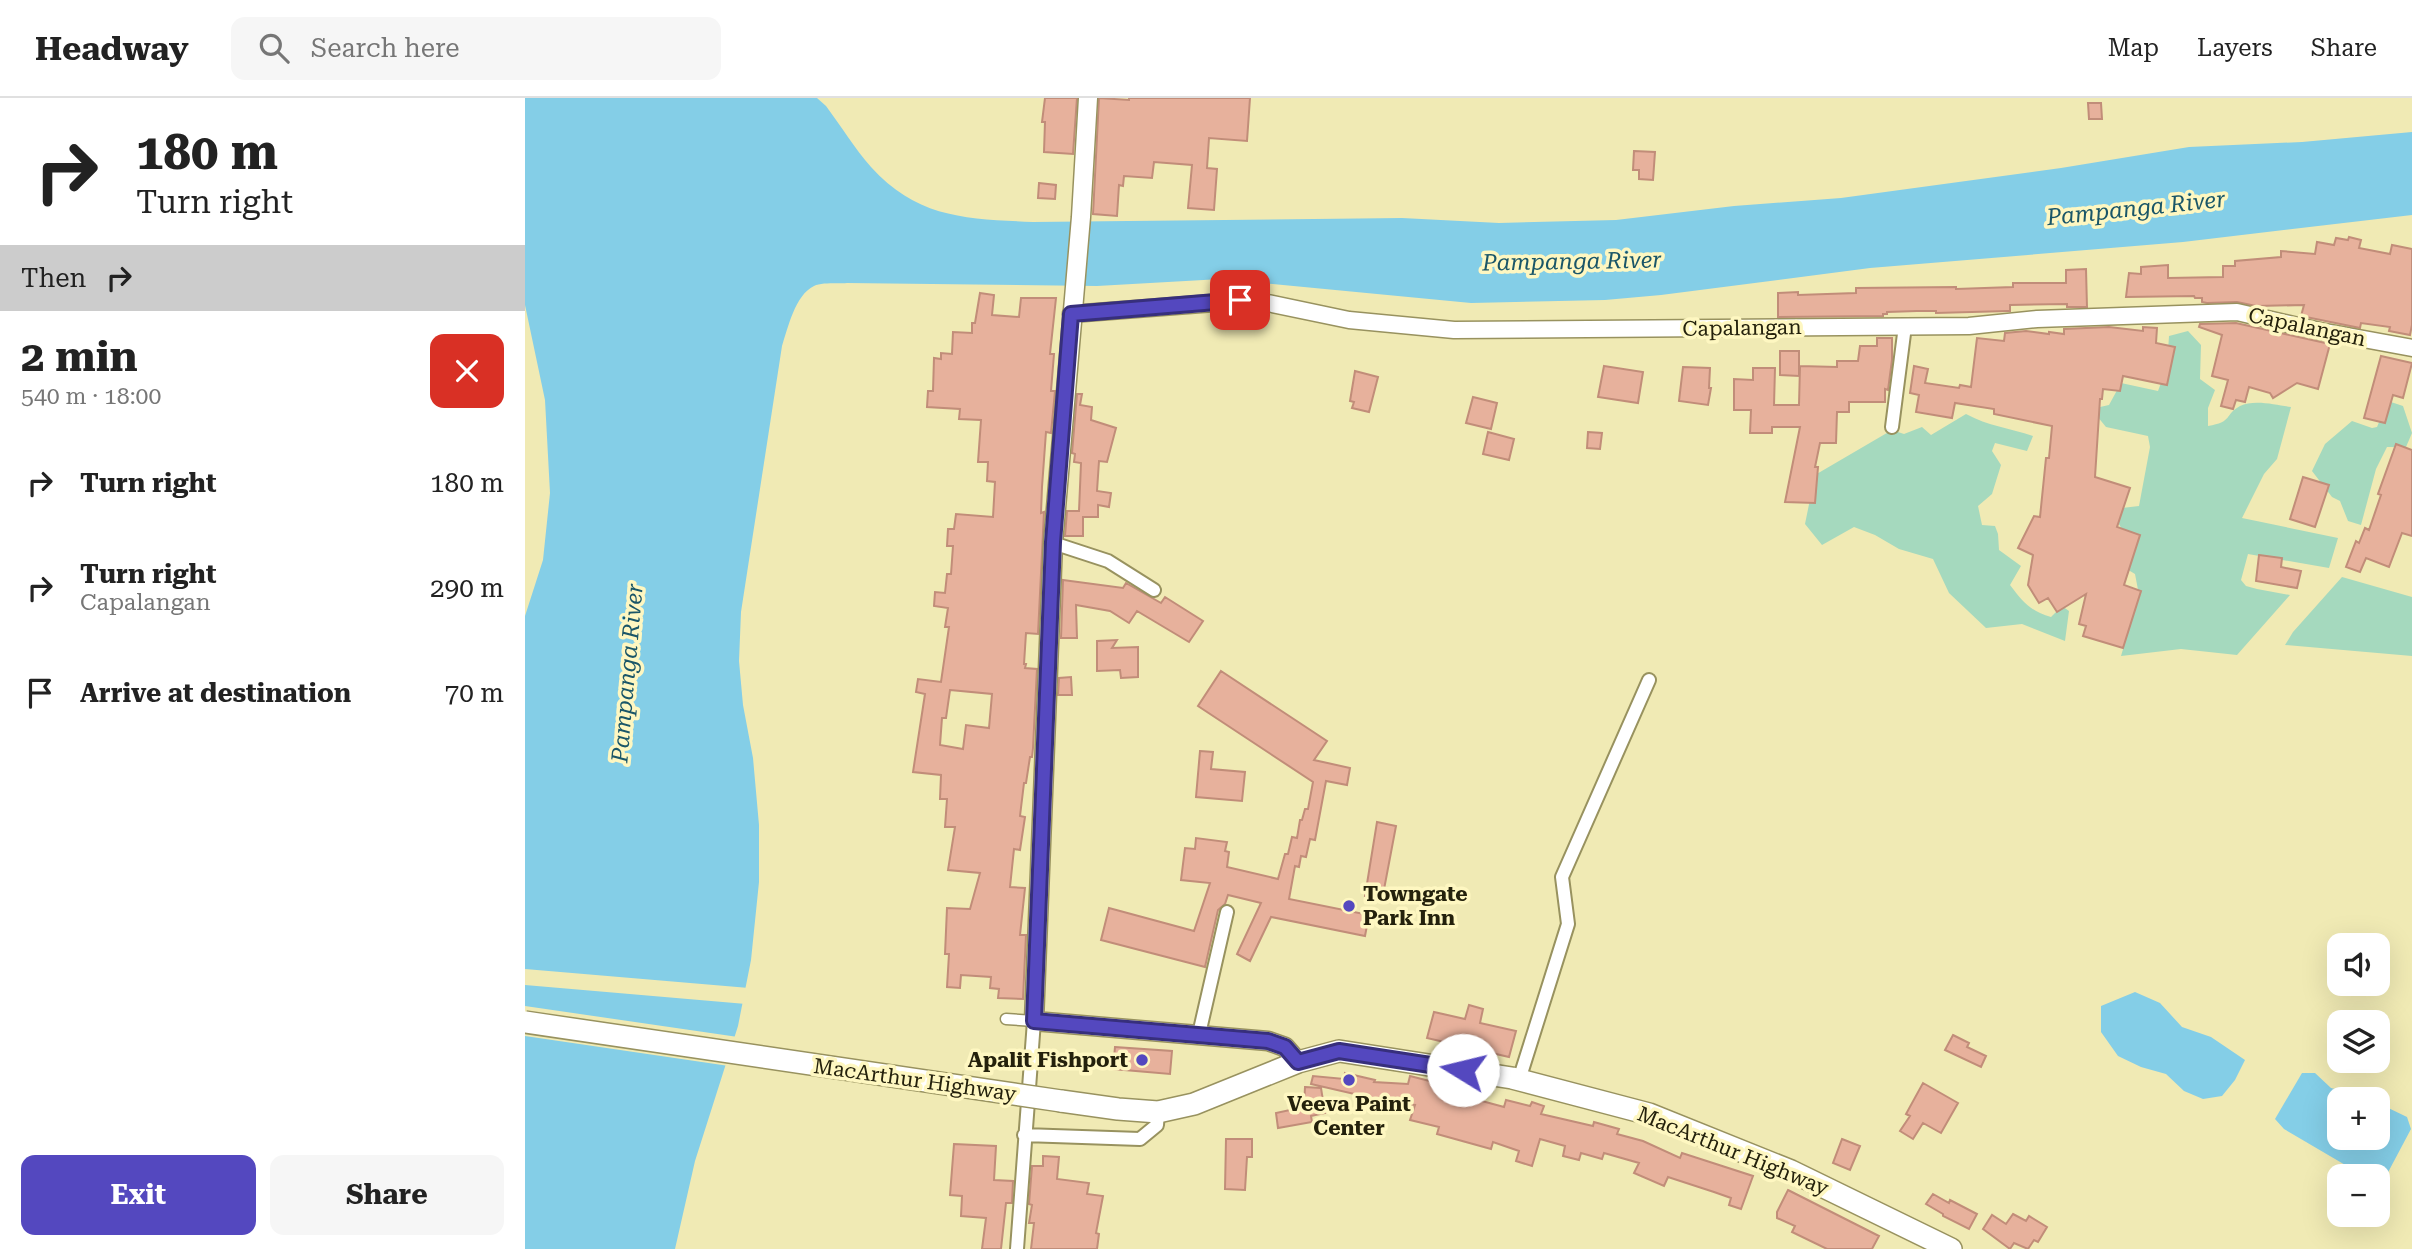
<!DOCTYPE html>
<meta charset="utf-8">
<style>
:root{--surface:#fff;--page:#f6f6f6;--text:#222;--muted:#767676;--line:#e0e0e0;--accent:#5448bf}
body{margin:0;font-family:"Roboto Serif",serif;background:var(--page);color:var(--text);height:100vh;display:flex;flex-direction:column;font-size:26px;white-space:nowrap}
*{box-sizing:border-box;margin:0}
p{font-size:23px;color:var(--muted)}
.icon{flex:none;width:38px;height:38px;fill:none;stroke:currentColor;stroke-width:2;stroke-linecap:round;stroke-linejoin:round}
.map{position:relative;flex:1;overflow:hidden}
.drawer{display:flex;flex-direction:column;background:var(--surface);width:525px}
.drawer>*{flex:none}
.banner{background:#fff;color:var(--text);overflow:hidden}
.tools{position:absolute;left:1802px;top:835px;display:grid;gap:14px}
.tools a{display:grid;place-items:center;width:63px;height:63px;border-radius:14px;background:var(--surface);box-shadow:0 7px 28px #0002;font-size:35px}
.pin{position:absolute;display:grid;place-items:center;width:60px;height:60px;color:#fff;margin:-30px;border-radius:14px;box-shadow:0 4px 10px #0006}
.me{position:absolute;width:77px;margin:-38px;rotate:279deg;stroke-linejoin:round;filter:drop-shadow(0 0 5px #0008)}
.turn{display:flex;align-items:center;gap:24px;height:147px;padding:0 21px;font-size:32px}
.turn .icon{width:91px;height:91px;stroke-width:2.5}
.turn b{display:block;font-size:49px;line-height:60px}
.then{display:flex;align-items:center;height:66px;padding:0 21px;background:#0003;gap:14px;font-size:26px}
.round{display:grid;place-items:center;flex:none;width:74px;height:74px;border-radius:14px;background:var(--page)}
.headline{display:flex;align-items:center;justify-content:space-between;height:119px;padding:0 21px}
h1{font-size:42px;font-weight:700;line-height:52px}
.cta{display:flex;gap:14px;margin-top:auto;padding:14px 21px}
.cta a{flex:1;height:80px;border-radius:14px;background:var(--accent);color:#fff;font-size:28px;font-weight:700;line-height:80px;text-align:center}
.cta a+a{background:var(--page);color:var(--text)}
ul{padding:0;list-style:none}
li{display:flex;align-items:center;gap:21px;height:105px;padding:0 21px}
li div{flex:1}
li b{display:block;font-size:26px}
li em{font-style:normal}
header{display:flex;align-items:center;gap:42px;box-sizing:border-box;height:98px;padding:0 35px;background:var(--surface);border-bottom:2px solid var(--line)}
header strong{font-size:33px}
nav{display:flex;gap:38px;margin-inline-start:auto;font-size:24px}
.search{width:490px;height:63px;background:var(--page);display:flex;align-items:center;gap:18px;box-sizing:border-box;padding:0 24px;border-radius:14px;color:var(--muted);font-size:26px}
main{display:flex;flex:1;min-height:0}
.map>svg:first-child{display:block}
</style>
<header>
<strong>Headway</strong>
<div class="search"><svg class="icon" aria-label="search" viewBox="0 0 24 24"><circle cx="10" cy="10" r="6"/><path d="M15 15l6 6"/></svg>Search here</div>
<nav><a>Map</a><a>Layers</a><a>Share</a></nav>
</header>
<main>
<section class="drawer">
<div class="banner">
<div class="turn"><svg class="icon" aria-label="right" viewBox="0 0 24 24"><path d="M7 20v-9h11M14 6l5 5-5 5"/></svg><div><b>180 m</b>Turn right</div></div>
<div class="then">Then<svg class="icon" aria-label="right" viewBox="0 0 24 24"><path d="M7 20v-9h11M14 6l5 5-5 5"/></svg></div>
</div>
<div class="headline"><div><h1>2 min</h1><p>540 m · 18:00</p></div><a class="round" style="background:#d93025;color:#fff"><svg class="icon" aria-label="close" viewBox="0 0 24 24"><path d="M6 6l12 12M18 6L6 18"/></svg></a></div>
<ul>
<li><svg class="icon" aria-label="right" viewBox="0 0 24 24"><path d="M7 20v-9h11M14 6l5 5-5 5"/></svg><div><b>Turn right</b></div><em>180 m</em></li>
<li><svg class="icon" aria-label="right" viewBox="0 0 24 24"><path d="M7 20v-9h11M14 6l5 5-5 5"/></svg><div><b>Turn right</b><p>Capalangan</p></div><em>290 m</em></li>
<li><svg class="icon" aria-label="arrive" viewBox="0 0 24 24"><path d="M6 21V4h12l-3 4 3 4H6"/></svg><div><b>Arrive at destination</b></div><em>70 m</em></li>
</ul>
<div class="cta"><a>Exit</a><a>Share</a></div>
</section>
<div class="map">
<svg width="1887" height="1151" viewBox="0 0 1887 1151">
<rect width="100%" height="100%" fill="#f0eab4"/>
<path fill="#a5d9be" d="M1663 233 1676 247 1675 281 1690 292 1683 310V328C1708 324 1699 317 1715 308 1729 301 1752 307 1766 309L1752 361 1739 376 1717 420 1813 440 1804 470 1723 456 1716 482 1721 488 1732 491 1765 497 1712 557 1656 551 1596 558 1614 497 1610 476 1600 470V436L1592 423 1597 410 1614 408 1625 349 1623 338 1581 329 1572 318 1575 309 1584 307 1596 285 1633 293 1642 269 1644 238Z
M1863 303 1878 308 1887 335 1881 349H1862L1851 371 1836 427 1823 423 1815 403 1807 399 1787 373 1800 346 1827 323 1847 330 1852 329Z
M1441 316C1463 328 1485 330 1508 338L1502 353 1470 345 1467 353 1476 367 1467 396 1453 408 1457 427 1470 428 1473 436 1474 452 1496 468 1485 487C1497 503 1506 514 1526 519L1537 508 1544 513 1540 543 1497 526 1461 530 1424 495 1408 461 1374 451 1350 437 1329 429 1297 447 1280 426 1290 377 1367 332 1379 336 1397 329 1406 337Z
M1817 479 1887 499V558L1760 547 1768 534Z"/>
<path fill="#84cee7" d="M0 0H292L301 8C316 28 330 51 346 69 393 121 443 121 508 124L877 120 974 125 1091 122 1209 108 1316 100 1536 70 1664 49 1777 44 1887 34V117L1658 144 1345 170 1136 197 1080 202 946 205 696 181 572 188 322 185C313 186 297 184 289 188 270 197 263 230 257 248L216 514 214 563 218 607 228 660 234 727V784L226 862 213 928 170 1063 150 1151H0V518L18 462 25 395 20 302 0 207Z
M1610 894 1635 905 1657 929 1686 939 1720 962 1710 982 1697 998 1678 1001 1659 993 1641 976 1616 969 1593 958 1576 934V908Z
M1777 975H1790L1806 990 1846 1001H1815V1040H1853V1005L1882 1019 1886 1031 1860 1080 1853 1082V1078H1839L1759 1031 1750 1021Z"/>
<path fill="#f0eab4" d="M0 871 224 890 221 906 0 887Z
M0 908 213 939 204 968 0 938Z"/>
<path fill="#e7b19c" stroke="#c18d79" stroke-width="2" fill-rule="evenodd" d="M520 0H552L548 56 519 54 520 24H517Z
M574 0 604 2V0H725L722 43 684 40 682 70 692 71 689 112 663 110 667 67 629 64 627 80 599 78 598 88 594 87 592 118 568 116Z
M1563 5H1576L1577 21H1564Z
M1109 53 1130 54 1128 82 1114 81V72H1108Z
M514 85 531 87 530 101 513 100Z
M1824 139 1836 142 1834 150 1865 156 1867 147 1887 151V227L1885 237 1864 233 1865 229 1836 225 1835 230 1776 218 1779 207 1731 208 1712 204 1682 205 1677 204V200H1670L1669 198 1601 199 1604 175 1616 176V169L1643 167V180L1698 179V168H1710V163L1756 159V153L1790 156 1792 144 1809 147 1811 140 1823 142Z
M1561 171 1562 209H1542V206L1485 207V213H1483L1411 215V213H1392L1362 214V216H1358V218L1253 219V195L1273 194V197L1331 195V190L1431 189V191L1488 189V185H1541V172Z
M455 195 469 197 467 217 494 219 496 200H531L525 256H529L526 293H530L526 335 521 334 517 389 516 415 519 414 513 536 501 535 499 566H501L500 570 512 571 508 650 507 659H505L501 685H499L495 718 500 719 495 752 489 751 485 789 500 790 495 837H501L498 901 473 900 474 891 465 890 466 879 436 877 435 890 422 889 424 856H420L422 810 445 811 455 775 423 772 430 729H420L422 701H415L416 677 388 674 400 596 391 594 393 581 416 584 424 529H420L423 510 409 508 410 494 420 495 422 476H426L428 448H422L423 431H429L431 416 468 419 470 384 462 383 463 364H453L456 322 434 321 435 311 402 309 403 293H408L409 260 416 261V255L427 256 428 234 447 235V225H450ZM425 592 467 596 464 630 441 627 438 651 415 647 417 620H421Z
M1711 225 1805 246 1793 291 1772 285 1748 300 1745 295 1724 289 1720 304 1711 302 1708 311 1696 308 1703 282 1687 278 1697 237 1674 229 1675 226Z
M1584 229 1618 233V229L1632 230 1631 245 1650 249 1642 287 1598 278 1595 293 1578 291 1577 301H1575L1570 379 1605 390 1592 429 1615 437 1599 487 1616 493 1598 550 1558 538 1561 528 1554 526 1561 496 1532 514 1523 500 1514 505 1503 487 1508 457 1493 450 1509 418 1515 419 1521 360H1524L1527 328 1469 316V311L1430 305 1427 320 1391 314 1394 297 1385 295 1389 268 1403 271 1400 285 1434 290 1435 287 1446 289 1452 240 1479 243 1480 235 1501 233 1524 236V234L1539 236V231Z
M1352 240H1367V262L1363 292 1360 291V304H1324V314H1312L1311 345H1295L1290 369H1293L1290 405 1260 404 1275 329H1247V335H1225L1226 312H1209V281L1228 282V270H1250L1249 307H1274L1275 268 1312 269V263H1333L1335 248H1352Z
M1255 253H1274V278L1255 277Z
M1856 258 1887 265 1878 300 1868 297 1860 325 1839 320Z
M1079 268 1118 274 1113 305 1073 299Z
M1158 269 1185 270 1184 290H1186L1183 307 1154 303Z
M830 273 853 279 844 314 827 310 829 304 825 303Z
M552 296H557L555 307 567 309 566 322 591 330 582 364 574 363 572 393 586 395 584 409 573 407V419H558V438H540L542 413H554L556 365 549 364 550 356 547 355Z
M948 299 972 305 966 331 941 325Z
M963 334 989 341 984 362 958 356Z
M1063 334 1077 335 1075 351 1062 350Z
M1871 346 1887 352V438L1877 435 1864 469 1841 460 1835 474 1821 469 1831 443 1834 445 1840 430 1844 432 1856 397 1853 396Z
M1778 379 1804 387 1790 429 1765 421Z
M1734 457 1757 460 1756 469 1776 473 1772 490 1731 483Z
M538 482 598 490 601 485 636 505 640 499 678 523 664 544 612 513 604 525 585 513 551 507 552 540H536Z
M592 542 587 550 613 549V579L596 580 595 572 572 573V543Z
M696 573 802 643 789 662 825 670 822 687 801 683 790 742 785 741 781 759 776 758 774 769 770 768 764 801 844 817 840 838 746 819 725 863 712 856 736 805 703 797 700 806 693 812 680 869 576 842 584 810 669 833 685 785 656 782 660 750 670 751 671 740 702 744 700 753 704 754 702 769 753 781 760 756H763L767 739 772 740 775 722H777L780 711H783L788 684 673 608Z
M546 579 547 597H533L534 580Z
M675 653 688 654 686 671 720 674 717 703 671 699Z
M852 724 871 728 857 802 840 798Z
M944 907 958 911 955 925 991 933 984 959 902 940 909 914 940 921Z
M1428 937 1444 945 1442 949 1461 958 1456 969 1420 952Z
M590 949 647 953 645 976 588 971Z
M820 975 850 982 849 984 883 986 885 978 932 990 931 996 979 1009 981 1002 1005 1008 1007 1004 1019 1008 1016 1016 1068 1028 1069 1024 1094 1031 1092 1036 1118 1043 1155 1060 1157 1055 1228 1078 1216 1111 1204 1107 1206 1100 1189 1094 1143 1079 1139 1088 1109 1075 1114 1065 1079 1055 1077 1061 1056 1055 1054 1062 1038 1058 1040 1048 1015 1041 1007 1068 991 1063 994 1053 968 1044 966 1051 912 1036 914 1029 885 1022 890 1007 860 1005V1003L786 986 788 978 819 981Z
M1398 985 1433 1005 1416 1035 1398 1025 1388 1041 1375 1033 1385 1018 1381 1016Z
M780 989 796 990 800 1015 786 1018 787 1024 753 1030 751 1015 779 1009Z
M701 1041H727V1059H722L720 1092 700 1091Z
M1317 1041 1335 1048 1325 1072 1308 1065Z
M429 1046 471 1048 469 1082 488 1083 487 1105H481L476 1151H457L461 1120 436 1118 437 1098 425 1097Z
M518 1058 534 1059 532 1081 564 1085 562 1096 578 1098 571 1135 574 1136 572 1151H506L509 1125H504L507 1107 504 1106 507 1068H518Z
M1263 1092 1354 1138 1347 1151H1302L1267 1134 1270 1128 1252 1120V1114Z
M1408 1096 1424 1105 1425 1102 1452 1116 1444 1131 1418 1118V1116L1401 1106Z
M1488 1116 1501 1123 1504 1118 1522 1129 1513 1144 1509 1142 1503 1151 1489 1145 1485 1151 1458 1131 1467 1117 1481 1126Z"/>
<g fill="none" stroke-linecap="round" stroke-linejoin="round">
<defs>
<path id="pedestrian" d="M481 921 509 923"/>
<path id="minor" d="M1367 329 1380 228
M528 445 583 463 629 492
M674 936 702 814
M994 982 1043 826 1037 779 1124 582
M499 1037 615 1041 632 1027 633 1014
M492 1151 509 923"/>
<path id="tertiary" d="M546 216 715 203 738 204 824 222 929 232 1444 228 1512 221 1712 214 1795 233 1887 250"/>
<path id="secondary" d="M563 0 556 119 528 445 509 923 743 943 760 949 773 964"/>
<path id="trunk" d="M536 1003 593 1011 633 1014 669 1006 773 964 814 953 987 980 1124 1016 1266 1073 1426 1151"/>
</defs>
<use href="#pedestrian" stroke="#98925f" stroke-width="13"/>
<use href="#minor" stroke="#98925f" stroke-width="16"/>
<use href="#tertiary" stroke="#98925f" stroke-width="19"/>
<use href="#secondary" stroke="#98925f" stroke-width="21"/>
<use href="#trunk" stroke="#98925f" stroke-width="24"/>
<use href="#pedestrian" stroke="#fff" stroke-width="10"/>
<use href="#minor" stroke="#fff" stroke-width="12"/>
<use href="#tertiary" stroke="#fff" stroke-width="16"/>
<use href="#secondary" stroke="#fff" stroke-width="18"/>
<use href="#trunk" stroke="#fff" stroke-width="21"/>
<defs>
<path id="trunk-bridge" d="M0 924 536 1003"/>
</defs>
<use href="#trunk-bridge" stroke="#98925f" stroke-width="24" stroke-linecap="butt"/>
<use href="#trunk-bridge" stroke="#fff" stroke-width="21"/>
</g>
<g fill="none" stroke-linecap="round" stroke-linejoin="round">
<defs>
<path id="route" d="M715 202 546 216 528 444 509 923 743 943 760 949 773 964 814 953 938 972"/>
</defs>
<use href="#route" stroke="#372f7c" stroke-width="18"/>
<use href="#route" stroke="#5448bf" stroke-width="12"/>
</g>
<g fill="#5448bf" stroke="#fef7c1" stroke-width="2.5">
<circle cx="824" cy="808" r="7"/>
<circle cx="617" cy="962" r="7"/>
<circle cx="824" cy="982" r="7"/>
</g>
<g text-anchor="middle" stroke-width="7" stroke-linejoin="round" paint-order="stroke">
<g font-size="21" fill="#24210c" stroke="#fef7c1">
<text transform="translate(1782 229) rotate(12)" y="7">Capalangan</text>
<text transform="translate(1217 230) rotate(-1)" y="7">Capalangan</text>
<text transform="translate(390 982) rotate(8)" y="7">MacArthur Highway</text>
<text transform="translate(1208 1053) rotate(22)" y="7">MacArthur Highway</text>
</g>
<g font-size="21" font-weight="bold" fill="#24210c" stroke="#fef7c1" text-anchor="start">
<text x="838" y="803">Towngate<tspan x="838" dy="24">Park Inn</tspan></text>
<text x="603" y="969" text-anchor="end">Apalit Fishport</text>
<text x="824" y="1013" text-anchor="middle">Veeva Paint<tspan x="824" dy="24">Center</tspan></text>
</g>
<g font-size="23" font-style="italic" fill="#1a5668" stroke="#fef7c1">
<text transform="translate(1611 110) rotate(-6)" y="8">Pampanga River</text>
<text transform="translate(1047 163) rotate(-1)" y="8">Pampanga River</text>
<text transform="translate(102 575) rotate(-85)" y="8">Pampanga River</text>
</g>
</g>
</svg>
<div class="tools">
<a><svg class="icon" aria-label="sound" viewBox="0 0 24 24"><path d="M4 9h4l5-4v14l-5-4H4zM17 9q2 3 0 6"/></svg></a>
<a><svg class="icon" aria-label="layers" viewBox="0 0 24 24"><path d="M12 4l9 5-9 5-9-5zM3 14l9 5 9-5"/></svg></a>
<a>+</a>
<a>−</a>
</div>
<div class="pin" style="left:715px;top:202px;background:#d93025"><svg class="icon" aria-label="arrive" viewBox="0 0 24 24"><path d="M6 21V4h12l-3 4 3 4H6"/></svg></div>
<svg class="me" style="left:938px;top:972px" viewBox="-20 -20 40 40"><circle r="19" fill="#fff"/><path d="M0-13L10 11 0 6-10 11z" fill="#5448bf"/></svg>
</div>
</main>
